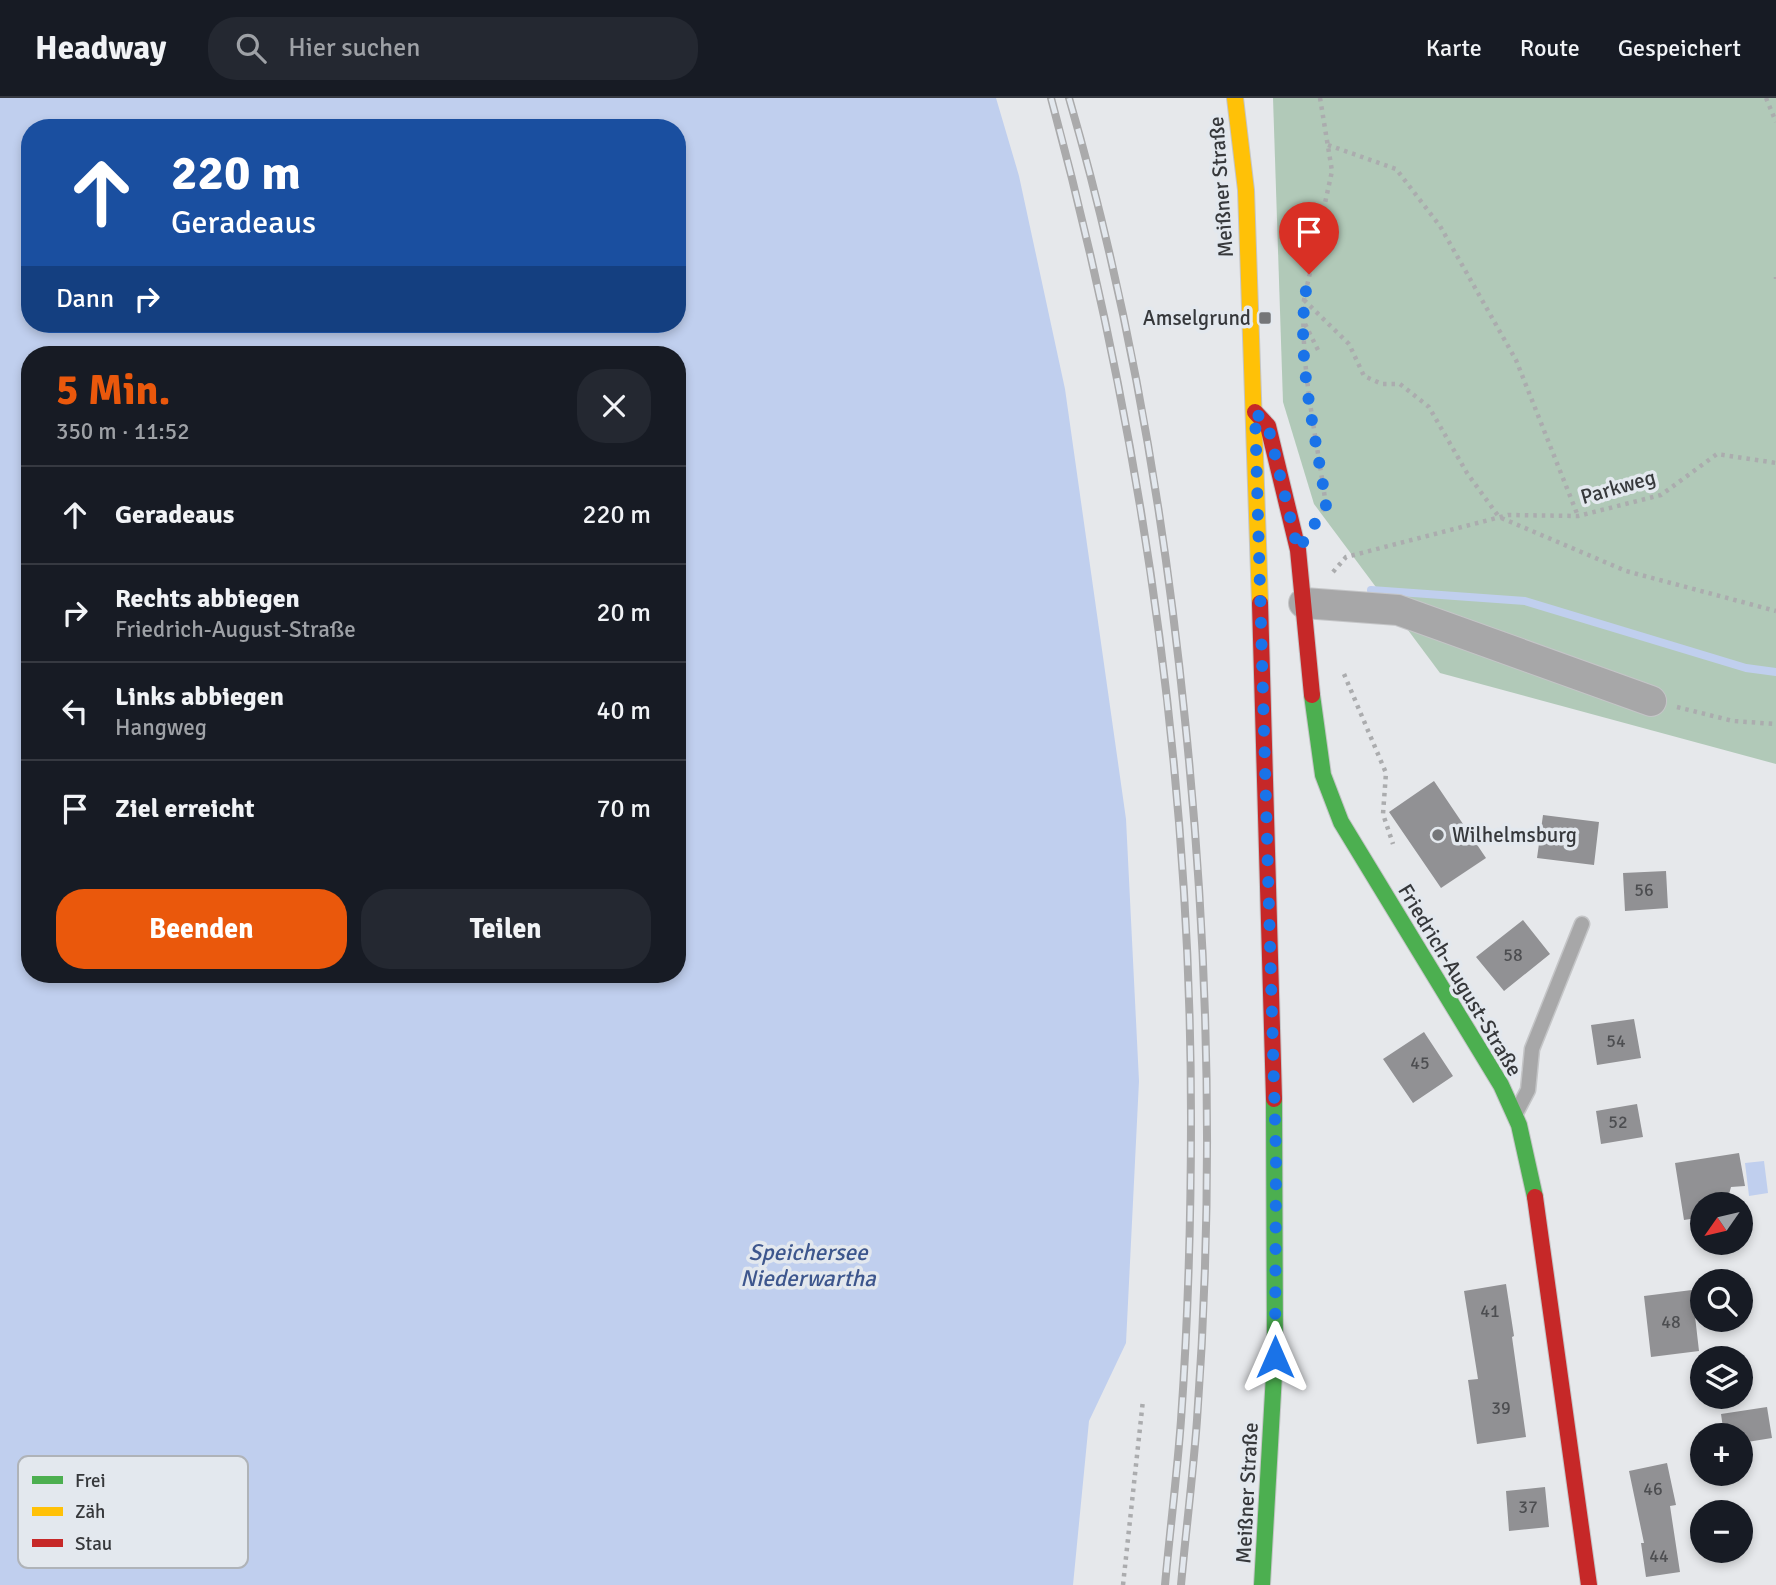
<!DOCTYPE html>
<html lang="de">
<meta charset="utf-8">
<style>
:root{--surface:#171b24;--page:#242831;--text:#f1f3f6;--muted:#9ea1a6;--line:#363941;--accent:#ea580c}
body{margin:0;font-family:Signika,sans-serif;background:var(--page);color:var(--text);height:100vh;display:flex;flex-direction:column;font-size:26px;white-space:nowrap}
*{box-sizing:border-box;margin:0}
p{font-size:23px;color:var(--muted)}
.icon{flex:none;width:38px;height:38px;fill:none;stroke:currentColor;stroke-width:2;stroke-linecap:round;stroke-linejoin:round}
.map{position:relative;flex:1;overflow:hidden}
.panel{position:absolute;left:21px;top:248px;width:665px;height:637px;display:flex;flex-direction:column;background:var(--surface);border-radius:28px;box-shadow:0 4px 10px #0003}
.panel>*{flex:none}
.top-card{position:absolute;left:21px;top:21px;width:665px;height:214px;border-radius:28px;box-shadow:0 4px 10px #0003;background:#1a4fa0;color:#fff;overflow:hidden}
.needle{width:46px;rotate:236deg}
.buttons{position:absolute;left:1690px;top:1094px;display:grid;gap:14px}
.buttons a{display:grid;place-items:center;width:63px;height:63px;border-radius:50%;background:var(--surface);box-shadow:0 4px 10px #0003;font-size:35px}
.pin{position:absolute;display:grid;place-items:center;width:60px;height:60px;color:#fff;margin:-72px -30px;border-radius:50% 50% 50% 0;rotate:-45deg;box-shadow:0 0 7px #0007}
.pin .icon{rotate:45deg}
.me{position:absolute;width:77px;margin:-38px;rotate:0deg;stroke-linejoin:round;filter:drop-shadow(0 0 5px #0008)}
.turn{display:flex;align-items:center;gap:24px;height:147px;padding:0 35px;font-size:32px}
.turn .icon{width:91px;height:91px;stroke-width:2.5}
.turn b{display:block;font-size:49px;line-height:60px}
.then{display:flex;align-items:center;height:66px;padding:0 35px;background:#0003;gap:14px;font-size:26px}
.round{display:grid;place-items:center;flex:none;width:74px;height:74px;border-radius:28px;background:var(--page)}
.head{display:flex;align-items:center;justify-content:space-between;height:119px;padding:0 35px}
h1{font-size:42px;font-weight:700;line-height:52px;color:var(--accent)}
.button{display:flex;gap:14px;margin-top:auto;padding:14px 35px}
.button a{flex:1;height:80px;border-radius:28px;background:var(--accent);color:#fff;font-size:28px;font-weight:700;line-height:80px;text-align:center}
.button a+a{background:var(--page);color:var(--text)}
ul{padding:0;list-style:none}
li{display:flex;align-items:center;gap:21px;height:98px;padding:0 35px;border-top:2px solid var(--line)}
li div{flex:1}
li b{display:block;font-size:26px}
li em{font-style:normal}
header{display:flex;align-items:center;gap:42px;box-sizing:border-box;height:98px;padding:0 35px;background:var(--surface);border-bottom:2px solid var(--line)}
header strong{font-size:33px}
nav{display:flex;gap:38px;margin-inline-start:auto;font-size:24px}
.search{width:490px;height:63px;background:var(--page);display:flex;align-items:center;gap:18px;box-sizing:border-box;padding:0 24px;border-radius:28px;color:var(--muted);font-size:26px}
.map>svg:first-child{display:block}
</style>
<header>
<strong>Headway</strong>
<div class="search"><svg class="icon" aria-label="search" viewBox="0 0 24 24"><circle cx="10" cy="10" r="6"/><path d="M15 15l6 6"/></svg>Hier suchen</div>
<nav><a>Karte</a><a>Route</a><a>Gespeichert</a></nav>
</header>
<div class="map">
<svg width="1776" height="1487" viewBox="0 0 1776 1487">
<rect width="100%" height="100%" fill="#e6e8eb"/>
<path fill="#b1c9b8" d="M1273 0H1776V666L1440 575 1314 406 1283 304Z"/>
<path fill="#c0cfee" fill-rule="evenodd" d="M0 0H996L1019 78 1065 291 1126 721 1139 983 1126 1245 1089 1323 1073 1487H0ZM30 30H677V226H30ZM30 257H677V877H30Z
M1764 1063 1768 1095 1749 1098 1745 1065Z"/>
<g fill="none" stroke-linecap="round" stroke-linejoin="round">
<path stroke="#c0cfee" stroke-width="8" d="M1371 492 1525 503 1746 570 1776 574"/>
</g>
<path fill="#919194" d="M1434 683 1486 760 1441 790 1389 714Z
M1543 717 1599 724 1594 767 1537 760Z
M1666 773 1668 810 1625 813 1623 775Z
M1523 822 1550 856 1504 893 1476 859Z
M1634 921 1641 960 1597 967 1591 927Z
M1424 934 1453 978 1413 1005 1383 961Z
M1637 1006 1643 1039 1601 1046 1596 1013Z
M1739 1055 1745 1088 1731 1089 1728 1100 1723 1106H1703V1119L1684 1122 1675 1065Z
M1506 1186 1514 1238 1512 1239 1526 1339 1477 1346 1468 1282 1478 1281 1464 1193Z
M1692 1192 1699 1253 1651 1259 1644 1198Z
M1767 1309 1772 1340 1741 1345V1337H1724L1721 1316Z
M1667 1365 1676 1407 1670 1408 1680 1474 1646 1479 1641 1445H1644L1629 1373Z
M1545 1389 1549 1429 1509 1433 1506 1393Z"/>
<g fill="none" stroke-linecap="round" stroke-linejoin="round">
<defs>
<path id="lane" d="M1517 1013 1528 992 1532 951 1582 826"/>
<path id="street" d="M1304 505 1398 512 1651 603"/>
<path id="fast" d="M1312 597 1323 677 1341 724 1501 987 1519 1027 1535 1099
M1262 1487 1275 1259 1274 1001"/>
<path id="slow" d="M1235 0 1246 92 1260 505"/>
<path id="jam" d="M1255 314 1268 328 1298 452 1312 597
M1260 505 1274 1001
M1535 1099 1589 1487"/>
</defs>
<use href="#lane" stroke="#c4c5c7" stroke-width="17"/>
<use href="#street" stroke="#c4c5c7" stroke-width="32"/>
<use href="#fast" stroke="#c4c5c7" stroke-width="18"/>
<use href="#slow" stroke="#c4c5c7" stroke-width="18"/>
<use href="#jam" stroke="#c4c5c7" stroke-width="18"/>
<path stroke="#abacae" stroke-width="4.5" stroke-dasharray="3.5 5" stroke-linecap="butt" d="M1320 0 1332 73 1304 202C1300 271 1317 340 1326 408L1321 415
M1766 0 1776 24
M1328 47 1396 71 1440 128 1516 262 1578 418
M1776 179V181
M1304 202 1349 246 1364 278 1382 286H1400L1429 309 1467 375 1499 419 1626 473 1776 513
M1305 226 1320 256
M1333 474 1346 459 1508 417 1578 418 1661 397 1717 356 1776 365
M1344 576 1386 675 1383 716 1393 746
M1677 609 1733 623 1776 626
M1123 1487 1143 1302"/>
<use href="#lane" stroke="#a7a7a8" stroke-width="14"/>
<use href="#street" stroke="#a7a7a8" stroke-width="30"/>
<use href="#fast" stroke="#4caf50" stroke-width="16"/>
<use href="#slow" stroke="#ffc107" stroke-width="16"/>
<use href="#jam" stroke="#c62828" stroke-width="16"/>
<defs>
<path id="rail" d="M1051 0C1141 332 1191 676 1191 1020 1191 1121 1188 1222 1181 1322 1177 1377 1170 1432 1165 1487
M1069 0C1128 203 1164 412 1185 622 1209 854 1214 1088 1197 1322 1193 1377 1186 1432 1181 1487"/>
</defs>
<use href="#rail" stroke="#aaaaab" stroke-width="8"/>
<use href="#rail" stroke="#e3e8ee" stroke-width="5" stroke-dasharray="16" stroke-linecap="butt"/>
</g>
<g fill="none" stroke-linecap="round" stroke-linejoin="round">
<path stroke="#1a73e8" stroke-width="12" stroke-dasharray="0 21.6" d="M1275 1259 1276 1059 1255 314 1268 328 1298 452 1326 408C1316 332 1292 253 1309 176"/>
</g>
<g fill="#747679" stroke="#e3e8ee" stroke-width="2.5">
<rect x="1258" y="213" width="14" height="14" rx="3.5"/>
<circle cx="1438" cy="737" r="7"/>
</g>
<g text-anchor="middle" stroke-width="7" stroke-linejoin="round" paint-order="stroke">
<g font-size="18" fill="#4d4e51">
<text x="1644" y="798">56</text>
<text x="1513" y="863">58</text>
<text x="1616" y="949">54</text>
<text x="1420" y="971">45</text>
<text x="1618" y="1030">52</text>
<text x="1490" y="1219">41</text>
<text x="1671" y="1230">48</text>
<text x="1501" y="1316">39</text>
<text x="1653" y="1397">46</text>
<text x="1528" y="1415">37</text>
<text x="1659" y="1464">44</text>
</g>
<g font-size="21" fill="#36383b" stroke="#e3e8ee">
<text transform="translate(1221 89) rotate(-94)" y="7">Meißner Straße</text>
<text transform="translate(1618 389) rotate(-16)" y="7">Parkweg</text>
<text transform="translate(1460 882) rotate(59)" y="7">Friedrich-August-Straße</text>
<text transform="translate(1247 1395) rotate(-87)" y="7">Meißner Straße</text>
</g>
<g font-size="21" fill="#36383b" stroke="#e3e8ee" text-anchor="end">
<text x="1251" y="227">Amselgrund</text>
<text x="1452" y="744" text-anchor="start">Wilhelmsburg</text>
</g>
<g font-size="23" font-style="italic" fill="#3d568d" stroke="#e3e8ee">
<text x="808" y="1162">Speichersee<tspan x="808" dy="26">Niederwartha</tspan></text>
</g>
</g>
<rect x="18" y="1358" width="230" height="112" rx="10" fill="#e3e8ee" stroke="#afb3b8" stroke-width="2"/>
<rect x="32" y="1378" width="31" height="8" fill="#4caf50"/>
<rect x="32" y="1409" width="31" height="9" fill="#ffc107"/>
<rect x="32" y="1441" width="31" height="8" fill="#c62828"/>
<g font-size="19" fill="#36383b">
<text x="75" y="1389">Frei</text>
<text x="75" y="1420">Zäh</text>
<text x="75" y="1452">Stau</text>
</g>
</svg>
<div class="buttons">
<a><svg class="needle" viewBox="-14 -14 28 28"><path d="M0-13l5 13h-10z" fill="#e53935"/><path d="M0 13l5-13h-10z" fill="#9ea1a6"/></svg></a>
<a><svg class="icon" aria-label="search" viewBox="0 0 24 24"><circle cx="10" cy="10" r="6"/><path d="M15 15l6 6"/></svg></a>
<a><svg class="icon" aria-label="layers" viewBox="0 0 24 24"><path d="M12 4l9 5-9 5-9-5zM3 14l9 5 9-5"/></svg></a>
<a>+</a>
<a>−</a>
</div>
<div class="pin" style="left:1309px;top:176px;background:#d93025"><svg class="icon" aria-label="arrive" viewBox="0 0 24 24"><path d="M6 21V4h12l-3 4 3 4H6"/></svg></div>
<svg class="me" style="left:1275px;top:1259px" viewBox="-20 -20 40 40"><path d="M0-17L14 15 0 8-14 15z" fill="#1a73e8" stroke="#fff" stroke-width="4"/></svg>
<div class="top-card">
<div class="turn"><svg class="icon" aria-label="ahead" viewBox="0 0 24 24"><path d="M12 20V5M6 11l6-6 6 6"/></svg><div><b>220 m</b>Geradeaus</div></div>
<div class="then">Dann<svg class="icon" aria-label="right" viewBox="0 0 24 24"><path d="M7 20v-9h11M14 6l5 5-5 5"/></svg></div>
</div>
<section class="panel">
<div class="head"><div><h1>5 Min.</h1><p>350 m · 11:52</p></div><a class="round"><svg class="icon" aria-label="close" viewBox="0 0 24 24"><path d="M6 6l12 12M18 6L6 18"/></svg></a></div>
<ul>
<li><svg class="icon" aria-label="ahead" viewBox="0 0 24 24"><path d="M12 20V5M6 11l6-6 6 6"/></svg><div><b>Geradeaus</b></div><em>220 m</em></li>
<li><svg class="icon" aria-label="right" viewBox="0 0 24 24"><path d="M7 20v-9h11M14 6l5 5-5 5"/></svg><div><b>Rechts abbiegen</b><p>Friedrich-August-Straße</p></div><em>20 m</em></li>
<li><svg class="icon" aria-label="left" viewBox="0 0 24 24"><path d="M17 20v-9H6M10 6l-5 5 5 5"/></svg><div><b>Links abbiegen</b><p>Hangweg</p></div><em>40 m</em></li>
<li><svg class="icon" aria-label="arrive" viewBox="0 0 24 24"><path d="M6 21V4h12l-3 4 3 4H6"/></svg><div><b>Ziel erreicht</b></div><em>70 m</em></li>
</ul>
<div class="button"><a>Beenden</a><a>Teilen</a></div>
</section>
</div>
